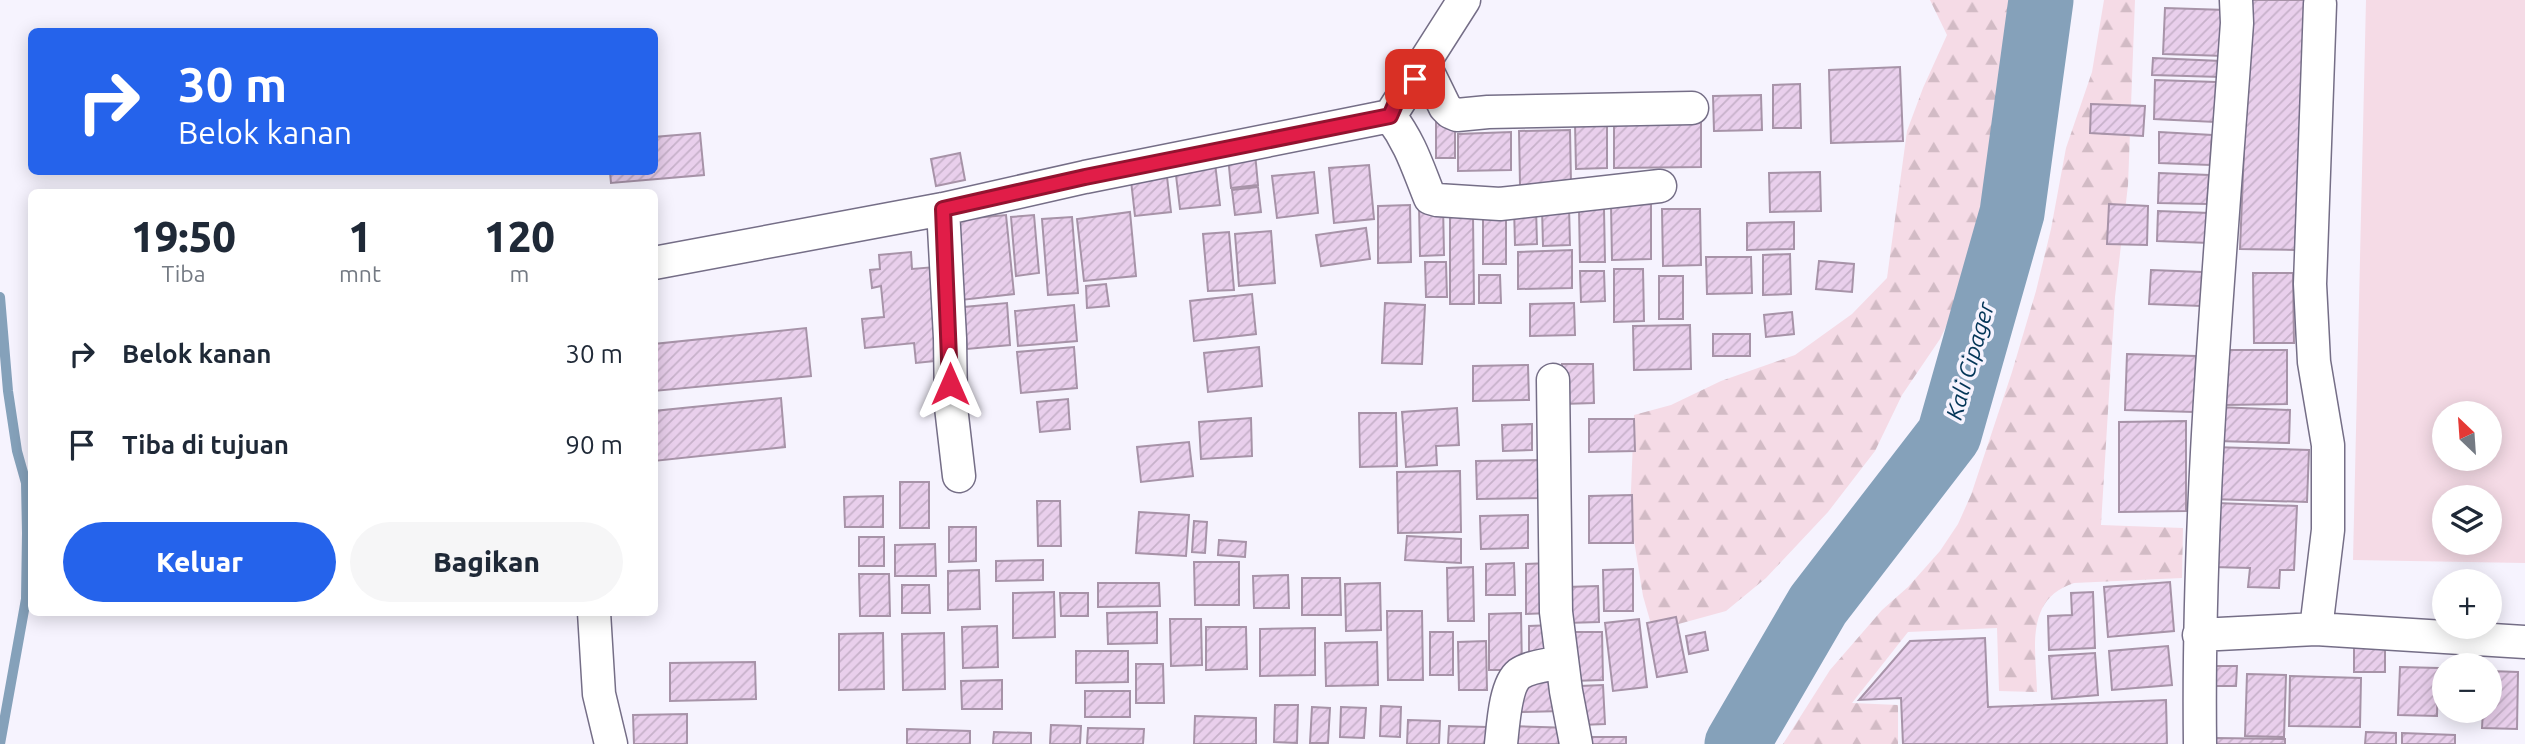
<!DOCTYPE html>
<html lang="id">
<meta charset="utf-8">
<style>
:root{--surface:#fff;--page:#f6f6f7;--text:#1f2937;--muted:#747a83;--accent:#2563eb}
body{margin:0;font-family:Ubuntu,sans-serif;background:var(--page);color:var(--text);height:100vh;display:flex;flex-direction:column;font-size:26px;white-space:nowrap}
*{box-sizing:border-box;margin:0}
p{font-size:23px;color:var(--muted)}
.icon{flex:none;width:38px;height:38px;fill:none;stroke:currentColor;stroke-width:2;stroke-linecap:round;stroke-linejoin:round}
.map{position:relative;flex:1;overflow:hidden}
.sheet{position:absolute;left:28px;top:189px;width:630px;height:427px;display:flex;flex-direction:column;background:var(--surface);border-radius:10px;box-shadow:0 4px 18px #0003}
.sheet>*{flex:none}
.banner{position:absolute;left:28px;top:28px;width:630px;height:147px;border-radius:10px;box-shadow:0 4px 18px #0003;background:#2563eb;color:#fff;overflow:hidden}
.needle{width:46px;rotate:335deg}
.buttons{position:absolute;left:2432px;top:401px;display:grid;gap:14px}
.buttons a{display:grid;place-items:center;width:70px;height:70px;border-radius:50%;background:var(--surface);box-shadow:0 4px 18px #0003;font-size:35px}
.pin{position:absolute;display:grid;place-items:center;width:60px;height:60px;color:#fff;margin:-30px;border-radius:14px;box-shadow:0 4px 10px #0006}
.me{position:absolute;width:77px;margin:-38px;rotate:0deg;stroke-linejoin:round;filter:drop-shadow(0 0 5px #0008)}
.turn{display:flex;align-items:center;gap:24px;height:147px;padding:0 35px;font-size:32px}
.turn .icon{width:91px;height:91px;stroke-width:2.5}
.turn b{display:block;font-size:49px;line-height:60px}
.eta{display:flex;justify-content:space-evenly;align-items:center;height:119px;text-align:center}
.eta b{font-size:42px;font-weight:800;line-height:49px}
.action{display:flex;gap:14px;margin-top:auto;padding:14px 35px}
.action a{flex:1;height:80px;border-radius:42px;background:var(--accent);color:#fff;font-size:28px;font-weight:800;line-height:80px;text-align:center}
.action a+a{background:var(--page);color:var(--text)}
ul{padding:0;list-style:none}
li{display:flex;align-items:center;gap:21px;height:91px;padding:0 35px}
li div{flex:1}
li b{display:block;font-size:26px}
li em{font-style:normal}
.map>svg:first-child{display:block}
</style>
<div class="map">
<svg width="2525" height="744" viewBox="0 0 2525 744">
<defs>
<pattern id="forest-firs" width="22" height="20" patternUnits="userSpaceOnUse" patternTransform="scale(1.75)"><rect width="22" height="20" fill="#f5dbe6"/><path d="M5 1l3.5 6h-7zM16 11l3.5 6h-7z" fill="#d2bbc5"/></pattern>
<pattern id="building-hatch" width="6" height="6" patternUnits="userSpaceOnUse" patternTransform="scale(1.75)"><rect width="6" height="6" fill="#e9cfec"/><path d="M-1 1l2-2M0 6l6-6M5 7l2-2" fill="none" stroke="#c7b1ca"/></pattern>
</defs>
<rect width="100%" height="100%" fill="#f6f3fe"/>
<path fill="#f5dbe6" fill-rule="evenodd" d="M2366 0H2525V563L2353 560ZM2445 413H2490V458H2445ZM2445 497H2490V542H2445Z"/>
<path fill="url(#forest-firs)" d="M1930 0H2020L2014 51 1994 153 1961 295 1940 339 1902 395 1875 451 1828 512 1766 578 1726 611 1653 631 1643 596 1630 516 1634 415 1671 405 1721 381 1795 355 1852 314 1887 278 1907 131 1923 88 1947 35Z
M2104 0H2135L2128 185 2115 297 2101 525 2183 528 2182 578 2074 583C2024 599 2036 650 2037 692L1999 691 1997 628 1908 632 1852 703 1898 705V744H1783L1830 670 1882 610 1908 587 1940 551 1958 524 1971 495 2012 372 2036 291 2051 229 2066 148 2092 72Z"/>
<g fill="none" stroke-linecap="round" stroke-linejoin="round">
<path stroke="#85a1ba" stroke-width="10" d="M0 297 8 391 17 451 26 483 27 533 26 599 0 744"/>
<path stroke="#85a1ba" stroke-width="65" d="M1737 744 1818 605 1949 435 2012 213 2041 0"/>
</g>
<path fill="url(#building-hatch)" stroke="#a793a8" stroke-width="2" d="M2250 0H2305L2295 250 2240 249Z
M2165 8 2226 10 2224 56 2163 54Z
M2153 58 2221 61V77L2152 75Z
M1900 67 1903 141 1831 143 1829 70Z
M2155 80 2216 82 2215 122 2154 119Z
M1800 84 1801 128H1773V85Z
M1761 95 1762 130 1714 131 1713 96Z
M2091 104 2145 106 2143 136 2090 133Z
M1436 122H1455V158H1436Z
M1701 122V167L1614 168V123Z
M1575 123H1607V168L1576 169Z
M1570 130 1571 184 1520 185 1519 131Z
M1511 132V170L1458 171V134Z
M2159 132 2212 135 2210 165 2159 163Z
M700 133 704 175 611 183 610 172H654V137Z
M960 153 965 180 936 186 931 159Z
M1255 153 1258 185 1231 188 1228 156Z
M1215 163 1220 205 1180 209 1175 167Z
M1369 165 1374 219 1334 223 1329 168Z
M1166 168 1171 212 1135 216 1130 172Z
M1314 172 1318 213 1277 218 1272 176Z
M1820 172 1821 211 1770 212 1769 173Z
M2159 173 2209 175 2207 204 2158 203Z
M1258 187 1261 212 1235 215 1232 190Z
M1443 204 1444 255 1420 256 1419 205Z
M1651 204V259L1612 260 1611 205Z
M2109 204 2148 206 2147 245 2107 244Z
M1410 205 1411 262 1378 263V206Z
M1514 207H1536L1537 244 1515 245Z
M1569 207 1570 245 1543 246 1542 208Z
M1579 209H1604L1605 262H1580Z
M1662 209H1700L1701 265 1663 266Z
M1483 210H1506V264H1483Z
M2158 211 2209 213V243L2157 241Z
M1130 212 1136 276 1084 281 1077 219Z
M1006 215 1014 294 961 300 953 220Z
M1034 215 1039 273 1016 276 1011 217Z
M1473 216 1474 304H1450V217Z
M1072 217 1078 293 1048 295 1042 219Z
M1794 222V249L1747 250V223Z
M1366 228 1370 259 1321 266 1316 235Z
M1271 231 1275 283 1239 286 1235 234Z
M1229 232 1234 290 1208 291 1203 234Z
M1572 250V288L1518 289V252Z
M911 252 912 269 935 267 944 360 916 363 914 343 865 348 862 319 884 317 881 286 872 288 870 270 880 269 879 255Z
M1790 254 1791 294 1763 295V255Z
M1706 257H1751L1752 293 1707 294Z
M1819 261 1854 264 1852 292 1816 289Z
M1425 262H1446L1447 297H1426Z
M1614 269H1643L1644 321 1614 322Z
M2151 270 2202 272 2201 306 2149 304Z
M1580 271H1604L1605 301 1581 302Z
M2253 273H2293L2294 343H2254Z
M1479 275H1500L1501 303H1479Z
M1659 276H1683V319H1659Z
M1106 284 1109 306 1087 308 1086 286Z
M1252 294 1256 334 1194 341 1190 301Z
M1007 303 1010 345 967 349 964 307Z
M1385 303 1425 305 1422 364 1382 363Z
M1574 303 1575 335 1530 336V304Z
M1074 305 1077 341 1018 346 1015 311Z
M1792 312 1794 334 1766 337 1764 315Z
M1690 325 1691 369 1634 370 1633 326Z
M806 328 811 376 654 391V344Z
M1713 334H1750V356H1713Z
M1074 347 1077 388 1021 393 1017 352Z
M1259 347 1262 386 1208 392 1204 353Z
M2225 350H2287V404L2225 405Z
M2127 354 2196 356 2194 412 2125 410Z
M1562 364H1593L1594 403 1562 404Z
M1528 365 1529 400 1473 401V366Z
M781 398 785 447 654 461V411Z
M1068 399 1070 429 1040 432 1037 402Z
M2218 407 2290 410 2289 443 2217 441Z
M1457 408 1459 445 1436 446 1437 465 1406 467 1402 412Z
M1359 413H1396L1397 466 1360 467Z
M1251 418 1252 456 1201 459 1199 422Z
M1589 419H1634L1635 451 1589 452Z
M2186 421V511L2119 512V422Z
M1532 424V450L1503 451 1502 425Z
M1189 442 1193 476 1141 482 1137 447Z
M2213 447 2309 450 2307 502 2211 499Z
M1547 460V498L1477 499 1476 461Z
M1460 471 1461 532 1398 533 1397 472Z
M900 482H929V528H900Z
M1632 495 1633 543H1589V496Z
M883 496V527H845L844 497Z
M1037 501H1060L1061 546H1038Z
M2216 503 2297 506 2294 570H2280L2279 588 2248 587 2250 568 2213 567Z
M1139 512 1189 515 1186 556 1136 553Z
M1528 515V548L1481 549 1480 516Z
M1194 521 1207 522 1205 553 1192 552Z
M949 527H976V561L949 562Z
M1407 536 1461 539V563L1405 560Z
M859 537H884V566H859Z
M1219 540 1246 542 1245 557 1218 555Z
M935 544 936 576H895V545Z
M1043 560V580L996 581V561Z
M1194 562H1239V605H1195Z
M1514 563 1515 595H1486V564Z
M1549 563 1550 613 1526 614V564Z
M1473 567 1474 621H1448L1447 568Z
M1633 569V611H1604L1603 570Z
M979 570 980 609 948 610V571Z
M859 574H889L890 616H860Z
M1288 575 1289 608H1254L1253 576Z
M1302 578H1340L1341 615H1302Z
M2170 582 2174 631 2108 637 2104 587Z
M1098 583H1159L1160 606 1098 607Z
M1380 583 1381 630 1346 631 1345 584Z
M902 585H929L930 613H902Z
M1598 586 1599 622 1566 623V587Z
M1054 592 1055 637 1013 638V593Z
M2093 592 2095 648 2049 650 2048 616 2072 615 2071 593Z
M1060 593H1088V616H1061Z
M1387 611H1422L1423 680H1388Z
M1157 612V643L1108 644 1107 613Z
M1521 613 1522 670H1489V614Z
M1676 617 1687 672 1657 677 1647 623Z
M1170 619H1201L1202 665 1171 666Z
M1639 619 1647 687 1613 691 1605 623Z
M1553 625 1554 652H1529V626Z
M997 626 998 667 963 668 962 627Z
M1206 627H1246L1247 669 1206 670Z
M1315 628V675L1260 676V629Z
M1430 632H1453V675H1430Z
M1572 632H1602L1603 680 1572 681Z
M1705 632 1708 650 1689 654 1686 636Z
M883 633 884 689 839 690V634Z
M944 633 945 689 903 690 902 634Z
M1985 638 1988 707 2166 700 2167 744H1903L1901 698 1859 700 1910 641Z
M1486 641 1487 690H1459L1458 642Z
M1377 642 1378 685 1326 686 1325 643Z
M2354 644 2385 645V672H2354Z
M2168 646 2172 685 2112 690 2109 651Z
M1076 651H1128V682L1076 683Z
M2095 653 2098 695 2052 699 2049 656Z
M755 662 756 699 670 701V663Z
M1136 664H1163L1164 703H1136Z
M2213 666H2237L2236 686H2213Z
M2400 667 2438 668 2437 716 2398 715Z
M2490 671 2518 672 2517 729 2482 728 2483 710H2490Z
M1560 674 1561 711 1521 712V675Z
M2247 674 2286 675 2284 737 2245 736Z
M2290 676 2361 678 2360 727 2289 726Z
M1002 680V709H962L961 681Z
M1603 685 1605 724 1581 725 1580 686Z
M1085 691H1130V717H1085Z
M1275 705H1298L1297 743 1274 742Z
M1381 706 1401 707 1400 737 1380 736Z
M1312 707 1330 708 1328 743H1310Z
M1341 707 1366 708 1364 738 1340 737Z
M2448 710H2475V716L2448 715Z
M687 714V744H634L633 715Z
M1195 716 1256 718V744H1194Z
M1408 720 1440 721 1439 744H1407Z
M1051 725 1081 726 1080 744H1050Z
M1449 726 1487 727V744H1448Z
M1509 726 1571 728 1570 744H1508Z
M1088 728 1144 729 1143 744H1087Z
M907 729 970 731V744H907Z
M994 732 1031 733V744H993Z
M2366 732 2396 733V744H2365Z
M2402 733 2455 735V744H2402Z
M1588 737H1626V744H1589Z
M2216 738 2285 739V744H2216Z"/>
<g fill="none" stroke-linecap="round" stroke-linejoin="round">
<defs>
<path id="minor" d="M1424 64 1445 107 1450 112 1457 115 1488 112 1692 108
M1390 116C1411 144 1417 166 1430 198L1437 200 1500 204 1660 186
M943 209 950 338 951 407 959 476
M654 263 943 209 1085 177 1390 116 1464 0
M1553 380 1556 612 1566 691 1576 744
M594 612 599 694 611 744
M2316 629 2328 530V445L2314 362 2310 284 2320 4
M2199 635 2316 629 2525 642
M1501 744C1503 727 1505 685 1519 674 1530 666 1549 665 1562 662
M2200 744C2197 504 2220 263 2237 23L2236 0"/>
</defs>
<use href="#minor" stroke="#756e87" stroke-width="35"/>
<use href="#minor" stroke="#fff" stroke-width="32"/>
</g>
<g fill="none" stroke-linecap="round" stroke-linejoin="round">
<defs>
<path id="route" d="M950 384 943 209 1085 177 1390 116 1397 100 1415 79"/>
</defs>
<use href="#route" stroke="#92132f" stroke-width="18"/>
<use href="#route" stroke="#e11d48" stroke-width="12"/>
</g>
<g text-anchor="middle" stroke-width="7" stroke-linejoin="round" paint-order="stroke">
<g font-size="23" font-style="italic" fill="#033557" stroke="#f6f3fe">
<text transform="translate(1970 361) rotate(-74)" y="8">Kali Cipager</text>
</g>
</g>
</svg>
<div class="buttons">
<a><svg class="needle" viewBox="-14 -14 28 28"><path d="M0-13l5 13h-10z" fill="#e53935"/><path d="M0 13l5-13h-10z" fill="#747a83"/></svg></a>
<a><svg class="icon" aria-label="layers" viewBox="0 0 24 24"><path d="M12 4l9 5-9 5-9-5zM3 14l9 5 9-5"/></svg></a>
<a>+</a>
<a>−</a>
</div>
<div class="pin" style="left:1415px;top:79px;background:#d93025"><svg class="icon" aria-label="arrive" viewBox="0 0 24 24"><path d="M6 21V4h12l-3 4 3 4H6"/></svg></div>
<svg class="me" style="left:950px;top:384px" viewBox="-20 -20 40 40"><path d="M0-17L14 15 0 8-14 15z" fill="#e11d48" stroke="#fff" stroke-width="4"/></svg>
<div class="banner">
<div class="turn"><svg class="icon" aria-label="right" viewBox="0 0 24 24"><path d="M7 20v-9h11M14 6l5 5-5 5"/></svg><div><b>30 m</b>Belok kanan</div></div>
</div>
<section class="sheet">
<div class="eta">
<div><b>19:50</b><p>Tiba</p></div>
<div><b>1</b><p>mnt</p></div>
<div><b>120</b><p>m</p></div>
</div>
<ul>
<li><svg class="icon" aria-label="right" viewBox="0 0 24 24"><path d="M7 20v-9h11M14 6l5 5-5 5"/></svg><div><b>Belok kanan</b></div><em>30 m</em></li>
<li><svg class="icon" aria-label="arrive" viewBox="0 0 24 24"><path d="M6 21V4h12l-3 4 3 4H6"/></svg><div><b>Tiba di tujuan</b></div><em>90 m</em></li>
</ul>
<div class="action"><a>Keluar</a><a>Bagikan</a></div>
</section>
</div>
